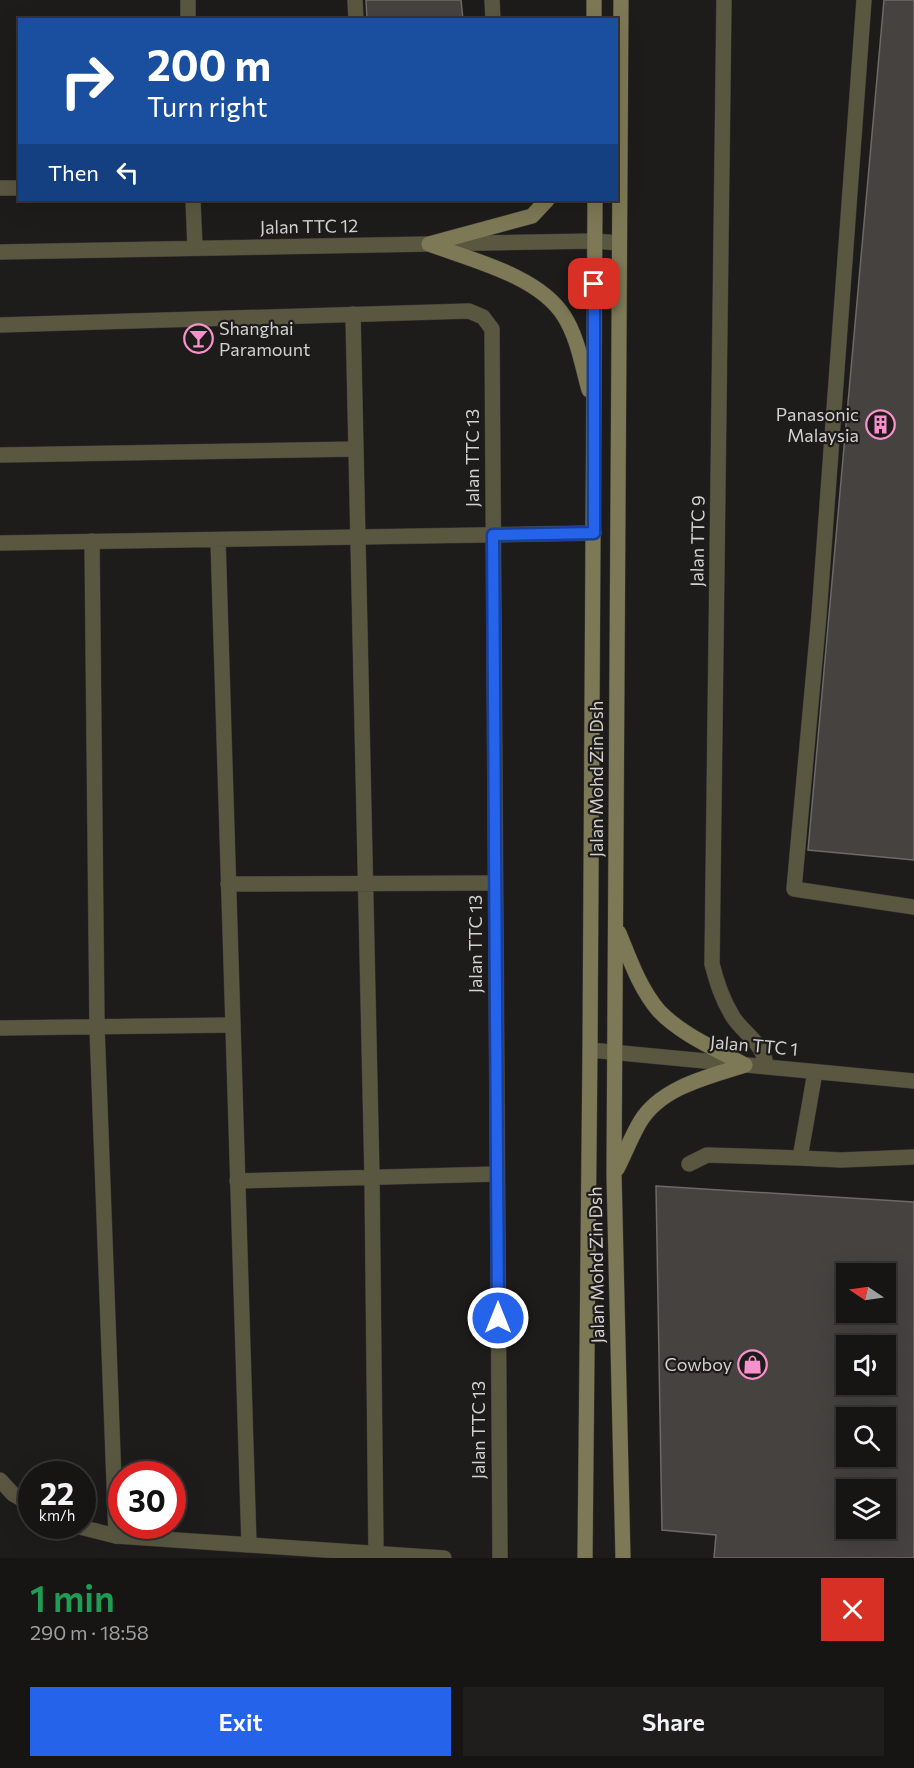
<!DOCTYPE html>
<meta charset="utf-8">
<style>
:root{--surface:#161514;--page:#1f1e1d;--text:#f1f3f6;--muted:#9e9fa0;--line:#353434;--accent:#2563eb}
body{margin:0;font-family:Commissioner,sans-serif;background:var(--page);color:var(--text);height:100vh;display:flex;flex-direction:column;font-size:22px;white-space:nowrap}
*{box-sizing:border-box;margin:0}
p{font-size:20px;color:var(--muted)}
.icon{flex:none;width:33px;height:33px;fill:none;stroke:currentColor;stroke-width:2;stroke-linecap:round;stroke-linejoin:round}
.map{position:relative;height:1558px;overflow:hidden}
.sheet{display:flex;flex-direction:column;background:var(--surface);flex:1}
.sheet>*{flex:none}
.guide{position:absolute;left:18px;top:18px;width:600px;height:183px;border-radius:0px;box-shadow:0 6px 24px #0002,0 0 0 2px var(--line);background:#1a4fa0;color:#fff;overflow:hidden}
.needle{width:39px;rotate:283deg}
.buttons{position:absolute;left:836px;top:1263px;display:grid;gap:12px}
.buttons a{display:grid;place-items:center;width:60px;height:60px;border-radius:0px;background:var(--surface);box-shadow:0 6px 24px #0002,0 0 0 2px var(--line);font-size:30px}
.speed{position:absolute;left:18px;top:1461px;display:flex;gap:12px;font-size:30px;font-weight:700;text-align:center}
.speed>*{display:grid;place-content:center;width:78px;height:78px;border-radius:50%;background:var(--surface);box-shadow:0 6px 24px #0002,0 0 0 2px var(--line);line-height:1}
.speed small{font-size:15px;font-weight:400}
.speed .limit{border:9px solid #d22;background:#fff;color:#111}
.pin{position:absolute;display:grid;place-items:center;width:51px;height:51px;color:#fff;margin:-26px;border-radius:12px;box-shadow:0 3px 9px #0006}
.me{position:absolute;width:66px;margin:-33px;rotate:0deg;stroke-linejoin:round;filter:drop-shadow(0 0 4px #0008)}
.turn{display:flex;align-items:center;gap:21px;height:126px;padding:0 30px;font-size:27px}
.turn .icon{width:78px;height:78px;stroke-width:2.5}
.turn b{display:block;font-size:42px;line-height:51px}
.then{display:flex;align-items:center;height:57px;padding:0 30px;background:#0003;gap:12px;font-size:22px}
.round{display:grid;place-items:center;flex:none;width:63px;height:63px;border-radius:0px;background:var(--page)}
.headline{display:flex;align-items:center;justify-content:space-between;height:102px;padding:0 30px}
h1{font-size:36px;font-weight:600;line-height:45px;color:#1e9e55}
.button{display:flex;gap:12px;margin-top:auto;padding:12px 30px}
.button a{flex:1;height:69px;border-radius:0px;background:var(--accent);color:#fff;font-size:24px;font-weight:600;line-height:69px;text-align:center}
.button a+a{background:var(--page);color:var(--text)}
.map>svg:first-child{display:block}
</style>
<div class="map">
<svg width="914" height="1558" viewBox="0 0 914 1558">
<rect width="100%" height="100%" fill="#1e1c1a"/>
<path fill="#454240" stroke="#6c6967" stroke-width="1.5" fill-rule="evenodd" d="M366 0H461L463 20H367Z
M884 0H914V860L808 850Z
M656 1186 914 1202V1558H714L716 1535 662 1530ZM846 1274H885V1312H846ZM846 1346H885V1384H846ZM846 1418H885V1456H846ZM846 1490H885V1528H846Z"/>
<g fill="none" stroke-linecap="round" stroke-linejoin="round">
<defs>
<path id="service" d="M355 0 356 20
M864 0 819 615 794 889 914 907
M353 314 372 1177 376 1553
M0 455 356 449
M92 541 97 1027 116 1536
M228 884 495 883
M0 1028 233 1025
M815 1072 800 1158 841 1160 914 1157
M689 1164 707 1155 800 1158
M237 1181 497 1174"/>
<path id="minor" d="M188 0V20
M492 0 493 20
M724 0 712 964C717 983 722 999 733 1017 744 1034 765 1044 766 1067
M0 188H20
M193 200 195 248
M0 252 595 241 619 243
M0 325 469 311 483 317 492 329 500 1558
M218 540 249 1545
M0 543 594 533
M590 1050 914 1081
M0 1480 13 1494 32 1505
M76 1526 116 1536 444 1558"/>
<path id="secondary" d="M594 0V20
M621 0 614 1174 623 1558
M429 244C472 260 539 276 564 316 578 338 582 366 589 390
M429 244 532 216 547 200
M619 933C630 960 640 989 659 1011 682 1035 716 1049 745 1065
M617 1169C625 1154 631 1137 640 1122 661 1087 708 1077 745 1065
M585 1558 590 1050 595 200"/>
</defs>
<use href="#service" stroke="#3b3937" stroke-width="16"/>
<use href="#minor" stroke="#3b3937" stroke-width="16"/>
<use href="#secondary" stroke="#3b3937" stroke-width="16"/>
<use href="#service" stroke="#5a5741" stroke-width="15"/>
<use href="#minor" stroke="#5a5741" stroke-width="15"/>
<use href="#secondary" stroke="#7d7855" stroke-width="15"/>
</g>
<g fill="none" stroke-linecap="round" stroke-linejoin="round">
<defs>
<path id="route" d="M498 1318 493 535 594 533V284"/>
</defs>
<use href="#route" stroke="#184099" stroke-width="15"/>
<use href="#route" stroke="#2563eb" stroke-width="10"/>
</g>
<defs>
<symbol id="bar-ring" viewBox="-11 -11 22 22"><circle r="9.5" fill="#1e1c1a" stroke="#f890cc" stroke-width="1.5"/><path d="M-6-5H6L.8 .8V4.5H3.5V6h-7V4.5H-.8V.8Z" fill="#f890cc"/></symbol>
<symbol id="building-ring" viewBox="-11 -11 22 22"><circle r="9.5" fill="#1e1c1a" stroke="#f890cc" stroke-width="1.5"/><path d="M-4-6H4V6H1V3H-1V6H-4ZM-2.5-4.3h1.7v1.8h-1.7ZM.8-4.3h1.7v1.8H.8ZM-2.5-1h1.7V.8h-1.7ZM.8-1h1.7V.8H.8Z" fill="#f890cc"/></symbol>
<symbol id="shop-ring" viewBox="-11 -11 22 22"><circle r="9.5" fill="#1e1c1a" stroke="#f890cc" stroke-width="1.5"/><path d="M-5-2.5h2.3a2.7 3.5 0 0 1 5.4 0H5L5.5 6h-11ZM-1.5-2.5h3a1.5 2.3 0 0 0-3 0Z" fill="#f890cc"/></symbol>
</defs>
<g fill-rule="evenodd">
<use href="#bar-ring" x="182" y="322" width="33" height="33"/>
<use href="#building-ring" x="864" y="408" width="33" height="33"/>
<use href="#shop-ring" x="736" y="1348" width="33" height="33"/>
</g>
<g text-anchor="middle" stroke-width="4.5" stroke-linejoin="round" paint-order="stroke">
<g font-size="18" fill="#d2d1cf" stroke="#1e1c1a">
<text transform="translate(309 227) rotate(-1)" y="6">Jalan TTC 12</text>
<text transform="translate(473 458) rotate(-90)" y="6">Jalan TTC 13</text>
<text transform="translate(698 541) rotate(-89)" y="6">Jalan TTC 9</text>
<text transform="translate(597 779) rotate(-90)" y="6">Jalan Mohd Zin Dsh</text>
<text transform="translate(476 944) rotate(-90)" y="6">Jalan TTC 13</text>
<text transform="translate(754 1046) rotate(5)" y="6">Jalan TTC 1</text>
<text transform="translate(597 1265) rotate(-91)" y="6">Jalan Mohd Zin Dsh</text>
<text transform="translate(479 1430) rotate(-90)" y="6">Jalan TTC 13</text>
</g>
<g font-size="18" fill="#d2d1cf" stroke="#1e1c1a" text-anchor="end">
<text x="219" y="335" text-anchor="start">Shanghai<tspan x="219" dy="21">Paramount</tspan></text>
<text x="859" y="421">Panasonic<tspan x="859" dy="21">Malaysia</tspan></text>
<text x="732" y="1371">Cowboy</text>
</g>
</g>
</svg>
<div class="buttons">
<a><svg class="needle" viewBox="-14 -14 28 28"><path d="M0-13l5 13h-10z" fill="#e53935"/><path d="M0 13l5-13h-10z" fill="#9e9fa0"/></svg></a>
<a><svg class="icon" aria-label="sound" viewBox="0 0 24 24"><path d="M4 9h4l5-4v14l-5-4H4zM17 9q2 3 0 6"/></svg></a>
<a><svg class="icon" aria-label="search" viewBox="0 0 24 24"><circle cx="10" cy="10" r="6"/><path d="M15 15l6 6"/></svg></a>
<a><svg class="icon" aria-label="layers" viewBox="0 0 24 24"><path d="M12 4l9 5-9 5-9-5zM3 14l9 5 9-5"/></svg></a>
</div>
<div class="speed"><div>22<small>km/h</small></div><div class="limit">30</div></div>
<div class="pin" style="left:594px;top:284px;background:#d93025"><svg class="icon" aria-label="arrive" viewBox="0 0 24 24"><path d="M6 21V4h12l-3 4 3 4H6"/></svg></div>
<svg class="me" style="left:498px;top:1318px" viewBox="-20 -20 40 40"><circle r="17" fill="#2563eb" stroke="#fff" stroke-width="3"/><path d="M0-11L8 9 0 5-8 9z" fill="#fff"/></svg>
<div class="guide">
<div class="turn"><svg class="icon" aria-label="right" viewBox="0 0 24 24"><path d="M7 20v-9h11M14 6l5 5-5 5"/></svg><div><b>200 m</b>Turn right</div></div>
<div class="then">Then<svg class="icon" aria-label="left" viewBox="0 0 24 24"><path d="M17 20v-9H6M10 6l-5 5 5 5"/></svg></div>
</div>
</div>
<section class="sheet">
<div class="headline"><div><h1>1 min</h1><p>290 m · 18:58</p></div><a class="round" style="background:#d93025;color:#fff"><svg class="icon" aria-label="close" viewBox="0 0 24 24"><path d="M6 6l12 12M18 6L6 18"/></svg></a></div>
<div class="button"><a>Exit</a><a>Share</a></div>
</section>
